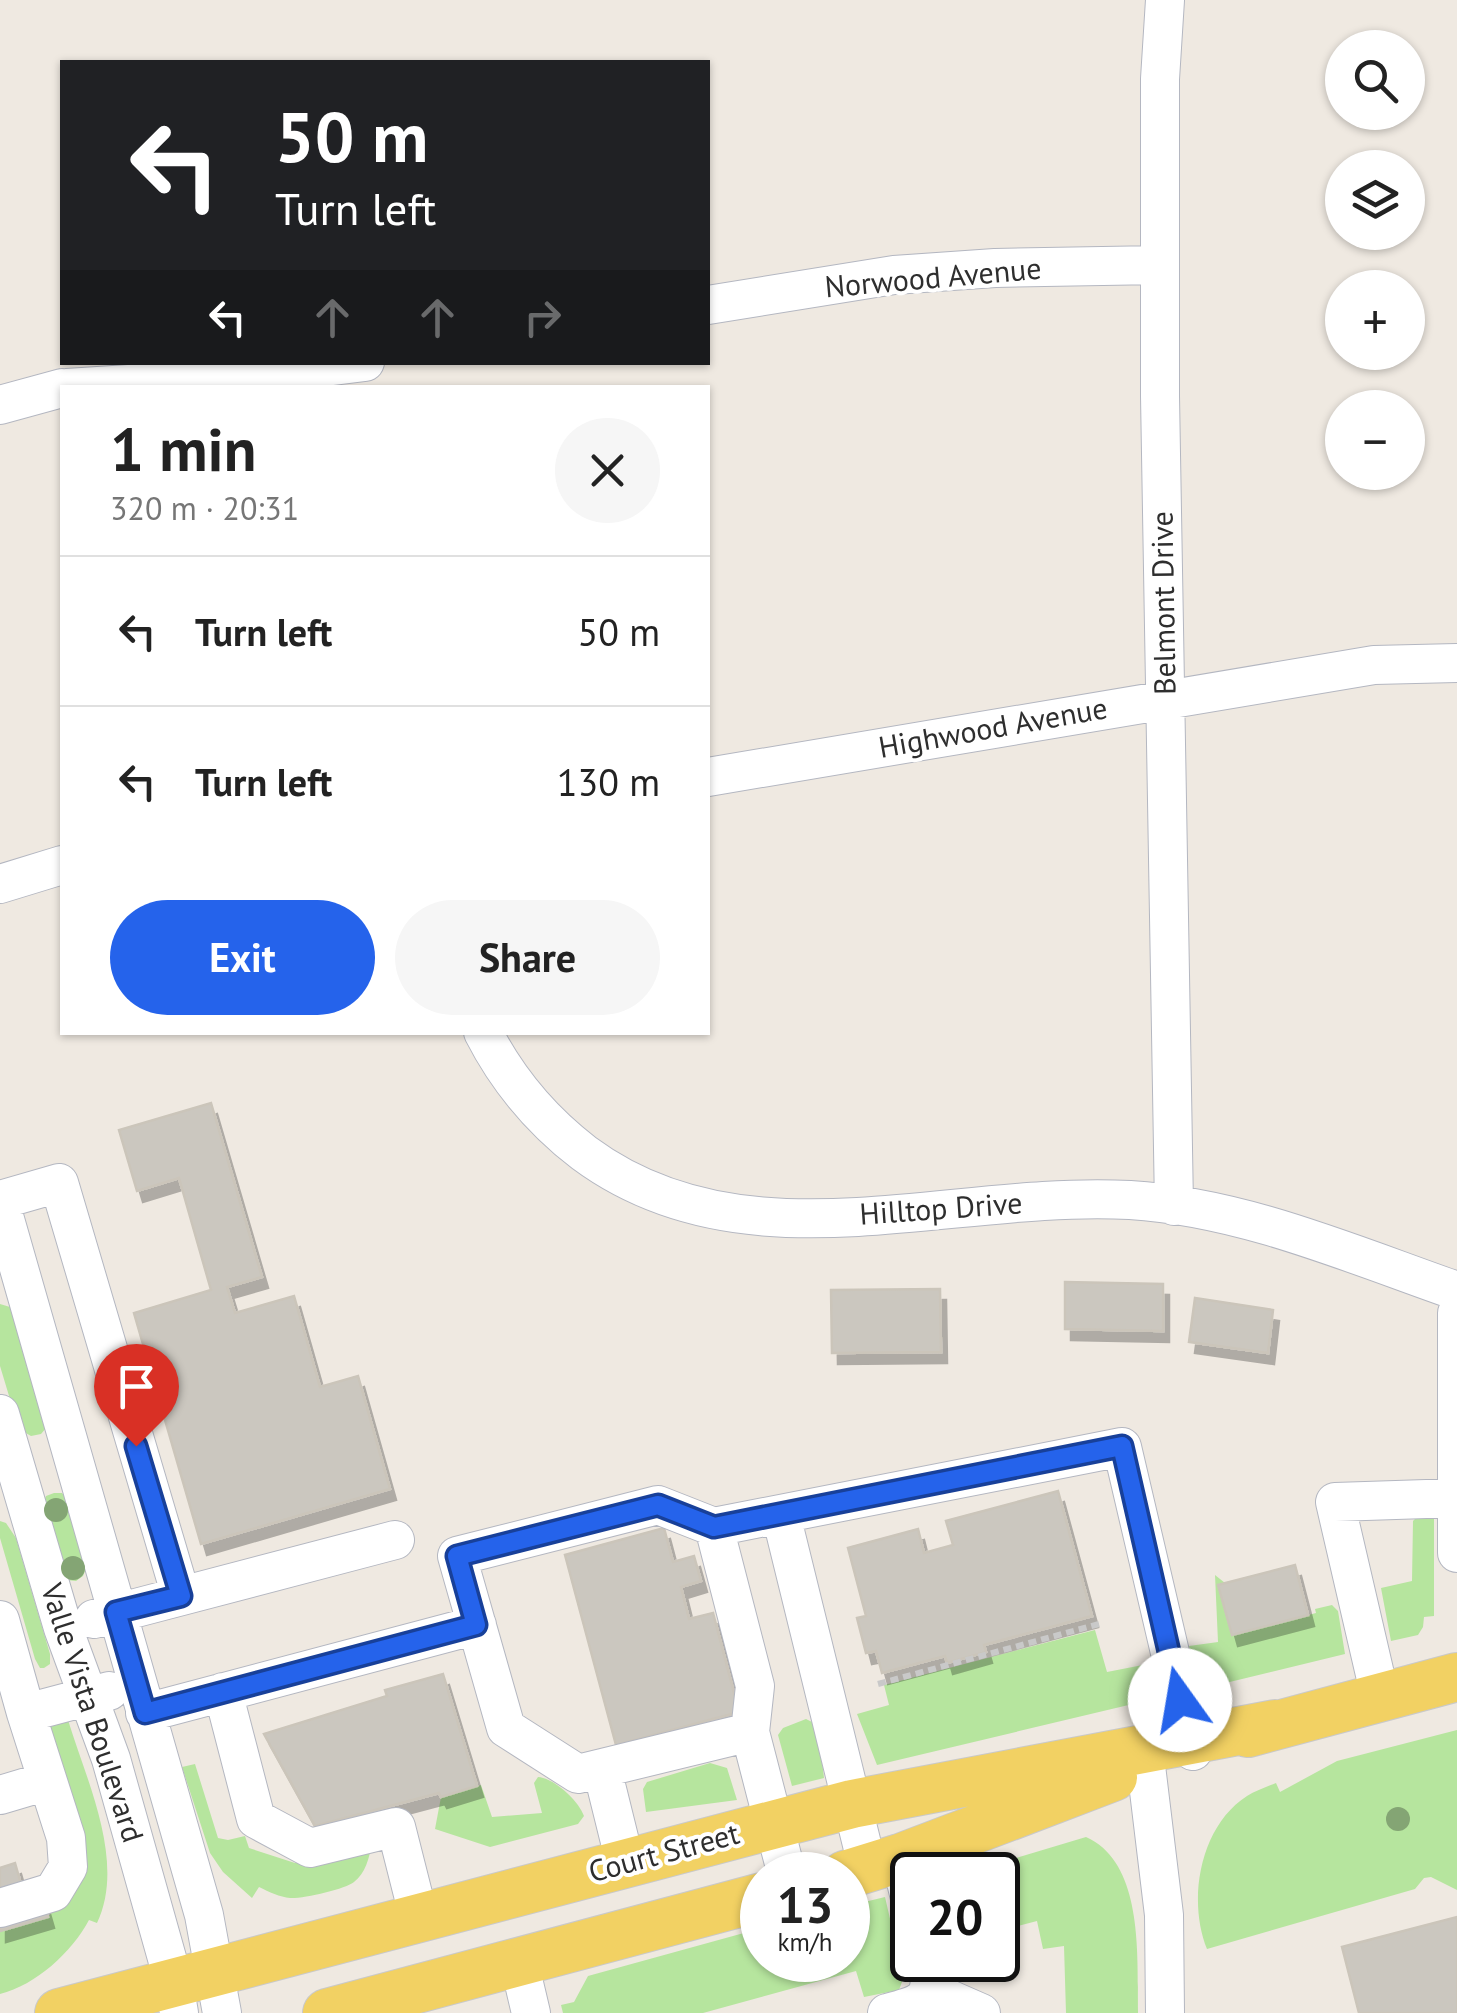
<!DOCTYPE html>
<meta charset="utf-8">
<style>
:root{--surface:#fff;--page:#f6f6f6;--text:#222;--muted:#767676;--line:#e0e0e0;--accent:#2563eb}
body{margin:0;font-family:"PT Sans",sans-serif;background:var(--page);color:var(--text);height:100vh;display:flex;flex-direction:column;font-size:38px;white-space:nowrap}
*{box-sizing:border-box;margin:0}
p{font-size:32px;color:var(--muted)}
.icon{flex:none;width:55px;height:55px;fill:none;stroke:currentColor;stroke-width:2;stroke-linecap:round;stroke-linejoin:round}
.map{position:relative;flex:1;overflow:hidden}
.panel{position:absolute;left:60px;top:385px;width:650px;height:650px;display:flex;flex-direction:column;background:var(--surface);border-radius:0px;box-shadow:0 2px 8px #0004}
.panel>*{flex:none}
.banner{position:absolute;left:60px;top:60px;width:650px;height:305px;border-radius:0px;box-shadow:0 2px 8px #0004;background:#202124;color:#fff;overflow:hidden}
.fabs{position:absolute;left:1325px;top:30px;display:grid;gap:20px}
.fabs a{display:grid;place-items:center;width:100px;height:100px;border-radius:50%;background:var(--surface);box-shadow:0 2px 8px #0004;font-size:50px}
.speed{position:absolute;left:740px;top:1852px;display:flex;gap:20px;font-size:50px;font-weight:700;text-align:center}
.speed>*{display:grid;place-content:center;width:130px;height:130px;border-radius:50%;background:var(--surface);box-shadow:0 2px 8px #0004;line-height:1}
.speed small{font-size:25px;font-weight:400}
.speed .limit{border:5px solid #111;border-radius:15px;background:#fff;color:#111}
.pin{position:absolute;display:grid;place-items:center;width:85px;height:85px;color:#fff;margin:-102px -42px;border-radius:50% 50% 50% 0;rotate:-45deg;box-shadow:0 0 10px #0007}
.pin .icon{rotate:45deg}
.me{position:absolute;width:110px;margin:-55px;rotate:347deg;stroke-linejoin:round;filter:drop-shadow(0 0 8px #0008)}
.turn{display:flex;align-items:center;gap:35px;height:210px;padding:0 50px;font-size:45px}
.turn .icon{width:130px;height:130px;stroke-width:2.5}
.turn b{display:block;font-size:70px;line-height:85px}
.lanes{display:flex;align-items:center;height:95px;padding:0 50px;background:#0003;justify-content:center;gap:50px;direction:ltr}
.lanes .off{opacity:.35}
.round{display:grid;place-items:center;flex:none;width:105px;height:105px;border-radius:52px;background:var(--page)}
.headline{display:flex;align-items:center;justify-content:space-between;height:170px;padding:0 50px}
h1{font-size:60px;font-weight:800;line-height:75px}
.button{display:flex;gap:20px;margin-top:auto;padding:20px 50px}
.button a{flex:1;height:115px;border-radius:60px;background:var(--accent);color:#fff;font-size:40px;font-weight:800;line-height:115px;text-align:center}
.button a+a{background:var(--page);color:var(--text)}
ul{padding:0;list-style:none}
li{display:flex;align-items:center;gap:30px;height:150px;padding:0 50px;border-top:2px solid var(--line)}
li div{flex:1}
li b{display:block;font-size:38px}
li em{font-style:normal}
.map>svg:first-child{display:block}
</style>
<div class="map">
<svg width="1457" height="2013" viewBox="0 0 1457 2013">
<defs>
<filter id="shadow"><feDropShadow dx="6" dy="11" stdDeviation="0" flood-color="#0004"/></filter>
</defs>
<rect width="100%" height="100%" fill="#efe9e1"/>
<path fill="#b6e59e" d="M0 1304 10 1307 14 1313 46 1428 41 1434 31 1436 19 1429 0 1366Z
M54 1493H62L70 1503 87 1566 83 1576 76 1581 66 1580 43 1503 46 1496Z
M1417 1517 1434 1518V1616L1424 1617 1423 1627 1418 1635 1391 1641 1381 1588 1412 1581 1413 1521Z
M0 1521 6 1523 16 1538 50 1654V1664L44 1668H40L35 1659 0 1538Z
M1215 1575 1225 1583 1219 1586 1232 1635 1316 1613 1315 1609 1332 1605 1338 1611 1345 1654 1209 1687 1191 1659 1189 1646 1218 1642Z
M1095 1630 1107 1672 1153 1663 1158 1698 877 1765 857 1714 889 1705 884 1685Z
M806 1719 818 1725 824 1778 792 1786 778 1735 783 1728Z
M68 1720C87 1782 126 1862 97 1923L89 1920C72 1952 36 1985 0 1994V1931L48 1917 77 1884 45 1735 50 1725Z
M1457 1730V1890L1431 1877 1424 1878 1415 1889 1207 1949C1187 1900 1200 1826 1247 1796 1255 1791 1266 1787 1276 1783L1280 1792 1337 1761Z
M710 1763 727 1768 737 1800 646 1812 643 1789 647 1782Z
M195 1764 218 1838 228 1840 245 1836 249 1848 295 1863 371 1845C370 1857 365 1874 354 1882 346 1889 302 1899 290 1898 280 1897 269 1892 259 1887L252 1898 223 1872 210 1853 182 1767Z
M538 1777C554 1778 579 1801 584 1816L578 1824 490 1847 435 1829 441 1797 481 1785 492 1817 542 1813 534 1783Z
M1086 1837C1145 1863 1137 1960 1138 2013H1066L1064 1946 1043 1949 1037 1921 998 1931V1875H960Z
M885 1897 891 1923 890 1939 902 1982 899 1990 864 1997 856 1971 703 2013H563L561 2005 574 2002 588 1976 762 1928V1960H848V1906Z"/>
<path fill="#cbc7bf" stroke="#cbc5ba" stroke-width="2.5" filter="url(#shadow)" d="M211 1103 262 1277 227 1287 235 1313 294 1296 320 1387 358 1376 390 1489 201 1544 134 1313 211 1290 179 1178 137 1191 119 1130Z
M1065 1282 1163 1284V1331L1065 1329Z
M940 1289 941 1352 832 1353 831 1290Z
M1195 1298 1273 1310 1268 1353 1189 1342Z
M1058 1491 1092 1616 984 1645 986 1652 947 1663 945 1656 882 1673 876 1651 866 1653 857 1618 866 1616 848 1548 918 1529 924 1553 953 1545 946 1521Z
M664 1528 673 1562 694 1556 701 1581 681 1587 689 1619 713 1613 739 1712 616 1745 565 1555Z
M1295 1565 1308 1615 1232 1635 1218 1585Z
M443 1674 477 1786 441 1797 439 1793 315 1826 264 1734 387 1696 385 1690Z
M15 1863 21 1884 37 1879 48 1917 0 1931V1868Z
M1457 1917V2013H1359L1342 1947Z"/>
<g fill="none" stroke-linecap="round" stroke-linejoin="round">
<defs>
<path id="minor" d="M1165 0 1160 79V396L1174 1206
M708 305 894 275 995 268 1160 265
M67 388 253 376 365 362
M0 405 62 388
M708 777 1374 665 1457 663
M0 884 62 865
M483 1032C508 1081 541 1120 584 1153 744 1272 949 1190 1130 1200 1243 1207 1351 1254 1457 1291
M0 1200 59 1183 181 1596
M0 1202 204 1915 222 2013
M1457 1313V1553
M0 1414 63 1628 111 1759 174 1983 179 2013
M781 1515 868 1869
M714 1527 1122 1447 1193 1751
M94 1619 395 1540
M0 1620 26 1713 109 1691
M223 1692 256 1819 310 1848 396 1827 419 1918
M1380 1696 1335 1502 1457 1498
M145 1713 477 1625
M750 1732 578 1774 506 1728 457 1556 658 1505 714 1527 755 1686 750 1732 787 1875
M1146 1766 1164 1915 1165 2013
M602 1769 625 1862
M0 1795 47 1781
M900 1858 912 1906
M0 1908 53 1892 68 1867 66 1838 26 1713
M519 1962 531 2013
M926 1999H949L981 2013
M887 2013C922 2004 936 2001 927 1960"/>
<path id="major" d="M1248 1733 1457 1677
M845 1875 900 1858 1113 1777
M59 2013 852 1804 1275 1724
M327 2013 762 1897"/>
</defs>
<use href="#minor" stroke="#b4b7c1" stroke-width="40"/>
<use href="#major" stroke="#c9c9c9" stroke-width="50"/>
<path stroke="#c9c9c9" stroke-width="6" stroke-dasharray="8 5" stroke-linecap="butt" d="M878 1684 1099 1624"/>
<use href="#minor" stroke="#fff" stroke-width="38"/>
<use href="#major" stroke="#f2d163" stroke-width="48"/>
</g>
<g fill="#84a574">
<circle cx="56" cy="1510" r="12"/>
<circle cx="73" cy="1568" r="12"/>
<circle cx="1398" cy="1819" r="12"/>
</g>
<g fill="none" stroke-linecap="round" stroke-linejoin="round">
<defs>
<path id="route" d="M136 1446 181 1596 116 1612 145 1713 476 1625 457 1556 658 1505 714 1527 1122 1446 1180 1700"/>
</defs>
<use href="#route" stroke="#184099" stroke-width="25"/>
<use href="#route" stroke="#2563eb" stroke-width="18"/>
</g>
<g text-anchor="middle" stroke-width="8" stroke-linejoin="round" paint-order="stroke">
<g font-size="30" fill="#2e2e2e" stroke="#fff">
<text transform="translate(933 278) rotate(-5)" y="10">Norwood Avenue</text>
<text transform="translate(1164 603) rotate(-91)" y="10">Belmont Drive</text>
<text transform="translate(993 728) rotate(-10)" y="10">Highwood Avenue</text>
<text transform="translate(941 1209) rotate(-4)" y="10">Hilltop Drive</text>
<text transform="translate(92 1713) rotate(72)" y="10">Valle Vista Boulevard</text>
<text transform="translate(664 1853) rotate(-15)" y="10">Court Street</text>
</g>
</g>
</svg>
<div class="fabs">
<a><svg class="icon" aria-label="search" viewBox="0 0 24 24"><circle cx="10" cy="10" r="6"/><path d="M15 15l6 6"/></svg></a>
<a><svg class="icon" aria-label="layers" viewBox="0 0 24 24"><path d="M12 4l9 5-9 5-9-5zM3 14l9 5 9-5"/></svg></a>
<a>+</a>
<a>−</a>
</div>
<div class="speed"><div>13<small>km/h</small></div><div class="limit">20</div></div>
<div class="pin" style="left:136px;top:1446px;background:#d93025"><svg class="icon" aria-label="arrive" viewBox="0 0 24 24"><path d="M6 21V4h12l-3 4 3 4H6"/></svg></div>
<svg class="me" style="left:1180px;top:1700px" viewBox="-20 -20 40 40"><circle r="19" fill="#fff"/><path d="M0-13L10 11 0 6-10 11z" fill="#2563eb"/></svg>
<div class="banner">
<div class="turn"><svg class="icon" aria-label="left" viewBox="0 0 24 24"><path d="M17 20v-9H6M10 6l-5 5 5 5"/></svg><div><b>50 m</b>Turn left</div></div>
<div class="lanes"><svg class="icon" aria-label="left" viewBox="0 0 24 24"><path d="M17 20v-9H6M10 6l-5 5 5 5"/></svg><svg class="icon off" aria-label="ahead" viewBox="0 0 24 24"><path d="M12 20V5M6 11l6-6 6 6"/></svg><svg class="icon off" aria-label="ahead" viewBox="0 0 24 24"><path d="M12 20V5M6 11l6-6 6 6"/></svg><svg class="icon off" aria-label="right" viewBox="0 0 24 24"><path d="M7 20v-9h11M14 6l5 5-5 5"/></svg></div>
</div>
<section class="panel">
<div class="headline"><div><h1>1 min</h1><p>320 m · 20:31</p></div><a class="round"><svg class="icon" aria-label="close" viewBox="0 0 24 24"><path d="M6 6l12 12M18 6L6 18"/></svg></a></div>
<ul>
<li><svg class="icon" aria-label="left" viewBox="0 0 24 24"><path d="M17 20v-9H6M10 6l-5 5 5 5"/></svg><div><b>Turn left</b></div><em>50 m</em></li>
<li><svg class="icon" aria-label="left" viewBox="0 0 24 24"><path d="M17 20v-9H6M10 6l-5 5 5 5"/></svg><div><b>Turn left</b></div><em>130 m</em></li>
</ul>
<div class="button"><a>Exit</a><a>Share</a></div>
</section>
</div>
